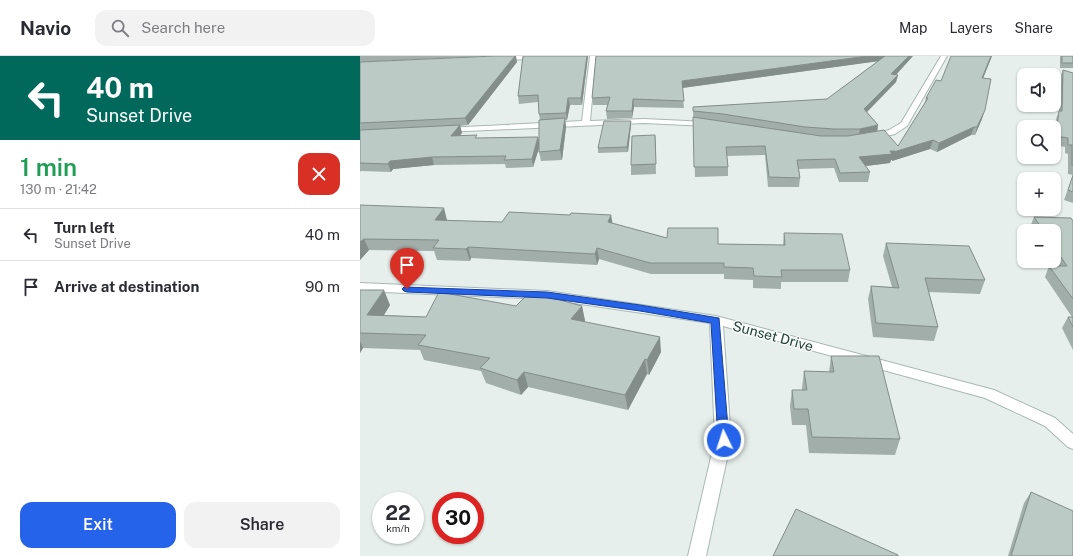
<!DOCTYPE html>
<meta charset="utf-8">
<style>
:root{--surface:#fff;--page:#f2f2f3;--text:#2b2b33;--muted:#7c7c81;--line:#e1e1e2;--accent:#2563eb}
body{margin:0;font-family:"Public Sans",sans-serif;background:var(--page);color:var(--text);height:100vh;display:flex;flex-direction:column;font-size:15px;white-space:nowrap}
*{box-sizing:border-box;margin:0}
p{font-size:13px;color:var(--muted)}
.icon{flex:none;width:22px;height:22px;fill:none;stroke:currentColor;stroke-width:2;stroke-linecap:round;stroke-linejoin:round}
.map{position:relative;flex:1;overflow:hidden}
.panel{display:flex;flex-direction:column;background:var(--surface);width:360px}
.panel>*{flex:none}
.guide{background:#00695c;color:#fff;overflow:hidden}
.fabs{position:absolute;left:657px;top:12px;display:grid;gap:8px}
.fabs a{display:grid;place-items:center;width:44px;height:44px;border-radius:8px;background:var(--surface);box-shadow:0 1px 3px #0004;font-size:20px}
.speed{position:absolute;left:12px;top:436px;display:flex;gap:8px;font-size:20px;font-weight:700;text-align:center}
.speed>*{display:grid;place-content:center;width:52px;height:52px;border-radius:50%;background:var(--surface);box-shadow:0 1px 3px #0004;line-height:1}
.speed small{font-size:10px;font-weight:400}
.speed .limit{border:6px solid #d22;background:#fff;color:#111}
.pin{position:absolute;display:grid;place-items:center;width:34px;height:34px;color:#fff;margin:-41px -17px;border-radius:50% 50% 50% 0;rotate:-45deg;box-shadow:0 0 4px #0007}
.pin .icon{rotate:45deg}
.me{position:absolute;width:44px;margin:-22px;rotate:356deg;stroke-linejoin:round;filter:drop-shadow(0 0 3px #0008)}
.turn{display:flex;align-items:center;gap:14px;height:84px;padding:0 20px;font-size:18px}
.turn .icon{width:52px;height:52px;stroke-width:2.5}
.turn b{display:block;font-size:28px;line-height:34px}
.round{display:grid;place-items:center;flex:none;width:42px;height:42px;border-radius:12px;background:var(--page)}
.summary{display:flex;align-items:center;justify-content:space-between;height:68px;padding:0 20px}
h1{font-size:24px;font-weight:600;line-height:30px;color:#1e9e55}
.cta{display:flex;gap:8px;margin-top:auto;padding:8px 20px}
.cta a{flex:1;height:46px;border-radius:12px;background:var(--accent);color:#fff;font-size:16px;font-weight:600;line-height:46px;text-align:center}
.cta a+a{background:var(--page);color:var(--text)}
ul{padding:0;list-style:none}
li{display:flex;align-items:center;gap:12px;height:52px;padding:0 20px;border-top:1px solid var(--line)}
li div{flex:1}
li b{display:block;font-size:15px}
li em{font-style:normal}
header{display:flex;align-items:center;gap:24px;box-sizing:border-box;height:56px;padding:0 20px;background:var(--surface);border-bottom:1px solid var(--line)}
header strong{font-size:19px}
nav{display:flex;gap:22px;margin-inline-start:auto;font-size:14px}
.search{width:280px;height:36px;background:var(--page);display:flex;align-items:center;gap:10px;box-sizing:border-box;padding:0 14px;border-radius:12px;color:var(--muted);font-size:15px}
main{display:flex;flex:1;min-height:0}
.map>svg:first-child{display:block}
</style>
<header>
<strong>Navio</strong>
<div class="search"><svg class="icon" aria-label="search" viewBox="0 0 24 24"><circle cx="10" cy="10" r="6"/><path d="M15 15l6 6"/></svg>Search here</div>
<nav><a>Map</a><a>Layers</a><a>Share</a></nav>
</header>
<main>
<section class="panel">
<div class="guide">
<div class="turn"><svg class="icon" aria-label="left" viewBox="0 0 24 24"><path d="M17 20v-9H6M10 6l-5 5 5 5"/></svg><div><b>40 m</b>Sunset Drive</div></div>
</div>
<div class="summary"><div><h1>1 min</h1><p>130 m · 21:42</p></div><a class="round" style="background:#d93025;color:#fff"><svg class="icon" aria-label="close" viewBox="0 0 24 24"><path d="M6 6l12 12M18 6L6 18"/></svg></a></div>
<ul>
<li><svg class="icon" aria-label="left" viewBox="0 0 24 24"><path d="M17 20v-9H6M10 6l-5 5 5 5"/></svg><div><b>Turn left</b><p>Sunset Drive</p></div><em>40 m</em></li>
<li><svg class="icon" aria-label="arrive" viewBox="0 0 24 24"><path d="M6 21V4h12l-3 4 3 4H6"/></svg><div><b>Arrive at destination</b></div><em>90 m</em></li>
</ul>
<div class="cta"><a>Exit</a><a>Share</a></div>
</section>
<div class="map">
<svg width="713" height="500" viewBox="0 0 713 500">
<rect width="100%" height="100%" fill="#e6efeb"/>
<g fill="none" stroke-linecap="round" stroke-linejoin="round">
<defs>
<path id="minor" d="M146 0H211L208 2 141 4 138 2Z
M230 0H236L230 65 284 63 348 66 352 68 348 70 284 67 85 76 81 74 85 72 222 65Z
M581 0H587L547 70 535 78 511 84H508V80L529 74 541 67Z
M0 227 187 235 356 260 634 334 695 362 713 378V393L708 391 685 370 625 342 363 270 371 384 346 500H328L355 384 350 267 187 243 0 235Z"/>
</defs>
<use href="#minor" stroke="#a8b8b2" stroke-width="2"/>
<use href="#minor" fill="#fff" fill-rule="evenodd"/>
</g>
<path fill="#a1aea9" d="M0 0H130L0 6Z
M163 0H228L222 49H210L207 64H205L206 71 202 104 181 105 179 96V92L173 111 146 112 145 108 74 109 33 113 31 116 1 115 0 116V6H157L108 69 100 70 102 77 99 79 118 82 179 83 180 64 179 58 178 46 159 48 158 40Z
M236 0H555H553L536 19H538L536 26 507 56 518 69 517 75 538 90 564 49 566 42 581 25 632 0 623 22 622 63 615 79H611L577 96 570 93 532 105V104H531L530 107 505 110 510 116 508 126H479L474 112 439 113 440 122 439 131H408L405 99 367 100 368 111V120L335 121 333 51 467 43 518 5 322 32 324 52 274 51 272 62 247 63 246 55 248 49H233L232 42Z
M700 0H713V12H700Z
M703 14 713 17V147L704 144 713 119 708 118V98L705 97V91L694 89V81L696 63 699 55 700 21Z
M271 65V69L268 96 238 97V92Z
M295 79 296 118 271 119V109Z
M0 149 87 164 86 165 142 166 210 159H251L252 167 307 182 358 188 423 189 424 177 490 214 488 226H421V233L393 232V224L364 223V218H291L239 203 237 209 111 202 110 205 77 204 74 195 9 194 0 204Z
M674 161 713 165V294L702 272 708 261H712L685 221 689 210H695L692 205H694V175H673L670 171Z
M526 187 625 224 620 238 569 236 578 271 574 285 513 281 508 243 511 230 532 231 523 200Z
M0 234 30 249 24 259 66 261 156 250H222L225 265 224 266 301 296 289 319 287 318 268 354 168 331 161 339 126 327 121 315 64 304 60 294 3 292 0 297Z
M471 300 540 383 535 399 449 397 446 369H432L430 350 432 334H442V332L444 315 469 316Z
M671 436 713 500H648L664 447Z"/>
<path fill="#838d89" d="M155 0H156L157 6 108 69 105 62Z
M227 0H228L222 49 221 42Z
M508 0H528L527 4 322 32V25Z
M549 0H555H553L530 25 531 18Z
M631 0H632L620 30 622 22Z
M538 19 536 26 503 60 504 53Z
M208 42 210 49 207 64 206 57Z
M273 43 274 51 272 62V55Z
M625 54 622 63 615 79 617 71Z
M205 62 206 71 202 104 200 94Z
M271 65V69L268 96 267 91Z
M100 69 102 77 93 88 91 80Z
M518 69 517 77 499 80 500 73Z
M614 71 611 79 577 96 579 87Z
M295 79 296 89V118V108Z
M178 81 180 89 173 111 172 103Z
M573 84 570 93 532 105V104H531L530 107 498 111 499 101 530 95Z
M72 101 74 109 33 113 31 116 28 108 30 105Z
M84 152 87 164 79 175 75 164Z
M251 159 253 170 248 166Z
M4 183 9 194 0 204V186Z
M108 191 111 202 110 205 106 193Z
M237 192 239 203 237 209 235 198Z
M24 234 30 249 15 274 7 259Z
M222 250 225 265 214 278 211 263Z
M300 281 301 296 289 319 287 304Z
M0 285 3 292 0 297Z
M285 303 287 318 268 354 265 339Z
M164 316 168 331 161 339 157 324Z"/>
<path fill="#bbcac4" stroke="#838d89" d="M135 0H155L105 62 0 67V6Z
M163 0H227L221 42H208L206 57 179 58 178 39 158 40Z
M236 0H508L322 25 324 45 273 43 272 55H246L250 41 232 42Z
M525 0H549L531 18 538 19 504 53 518 69 500 73H474L445 71 363 58 333 55V51L467 43Z
M591 0H631L622 22 631 23 625 54 617 71H614L579 87 573 84 534 96 535 95H530L532 98 499 101 510 116 480 117 475 103 437 104 440 122 409 121 405 90 366 91 368 111H334L333 61 461 80H488L524 74 538 90 568 42H566L576 24 581 25Z
M702 0H713V7H702Z
M703 14 713 17V110L712 109V89H708V82L696 80 699 55H702Z
M205 62 200 94 179 96V64Z
M244 65H271L267 91 238 92Z
M100 69 91 80 117 79 115 82 178 81 172 103 144 104 146 100 72 101 30 105 28 108 0 107V74Z
M295 79 296 108 271 109 272 80Z
M713 119V136L708 134Z
M0 149 84 152 75 164 142 166 149 156 210 159 211 157 251 159 248 166 307 182 308 172H358V188L425 189 424 177 482 178 490 214H421L422 221 394 220 393 212 364 211V207H290L237 192 235 198 108 191 106 193 73 192 79 184 4 183 0 186Z
M674 161 711 162 713 165V243L689 210H707L694 191V175H684Z
M526 187 609 190 625 224 565 222 578 271 516 267 511 230 539 232Z
M0 234H24L7 259 66 261 79 236 156 250 170 236 222 250 211 263 300 281 287 304 285 303 265 339 164 316 157 324 120 312 130 302 58 289 66 279 0 277Z
M708 261H713V271Z
M471 300H519L540 383 452 381 448 353H434L432 334H447L444 315 474 316Z
M671 436 713 455V500H651Z
M436 453 538 499V500H413Z"/>
<path fill="#2563eb" stroke="#184099" d="M44 231 187 236 280 249 359 262 369 384 368 387 364 389 359 387 358 384 351 267 280 255 187 242 47 236 44 235 42 233Z"/>
<g text-anchor="middle" stroke-width="3" stroke-linejoin="round" paint-order="stroke">
<g font-size="14" fill="#24423a" stroke="#f7fbf9">
<text transform="translate(413 280) rotate(15)" y="5">Sunset Drive</text>
</g>
</g>
</svg>
<div class="fabs">
<a><svg class="icon" aria-label="sound" viewBox="0 0 24 24"><path d="M4 9h4l5-4v14l-5-4H4zM17 9q2 3 0 6"/></svg></a>
<a><svg class="icon" aria-label="search" viewBox="0 0 24 24"><circle cx="10" cy="10" r="6"/><path d="M15 15l6 6"/></svg></a>
<a>+</a>
<a>−</a>
</div>
<div class="speed"><div>22<small>km/h</small></div><div class="limit">30</div></div>
<div class="pin" style="left:47px;top:233px;background:#d93025"><svg class="icon" aria-label="arrive" viewBox="0 0 24 24"><path d="M6 21V4h12l-3 4 3 4H6"/></svg></div>
<svg class="me" style="left:364px;top:384px" viewBox="-20 -20 40 40"><circle r="17" fill="#2563eb" stroke="#fff" stroke-width="3"/><path d="M0-11L8 9 0 5-8 9z" fill="#fff"/></svg>
</div>
</main>
